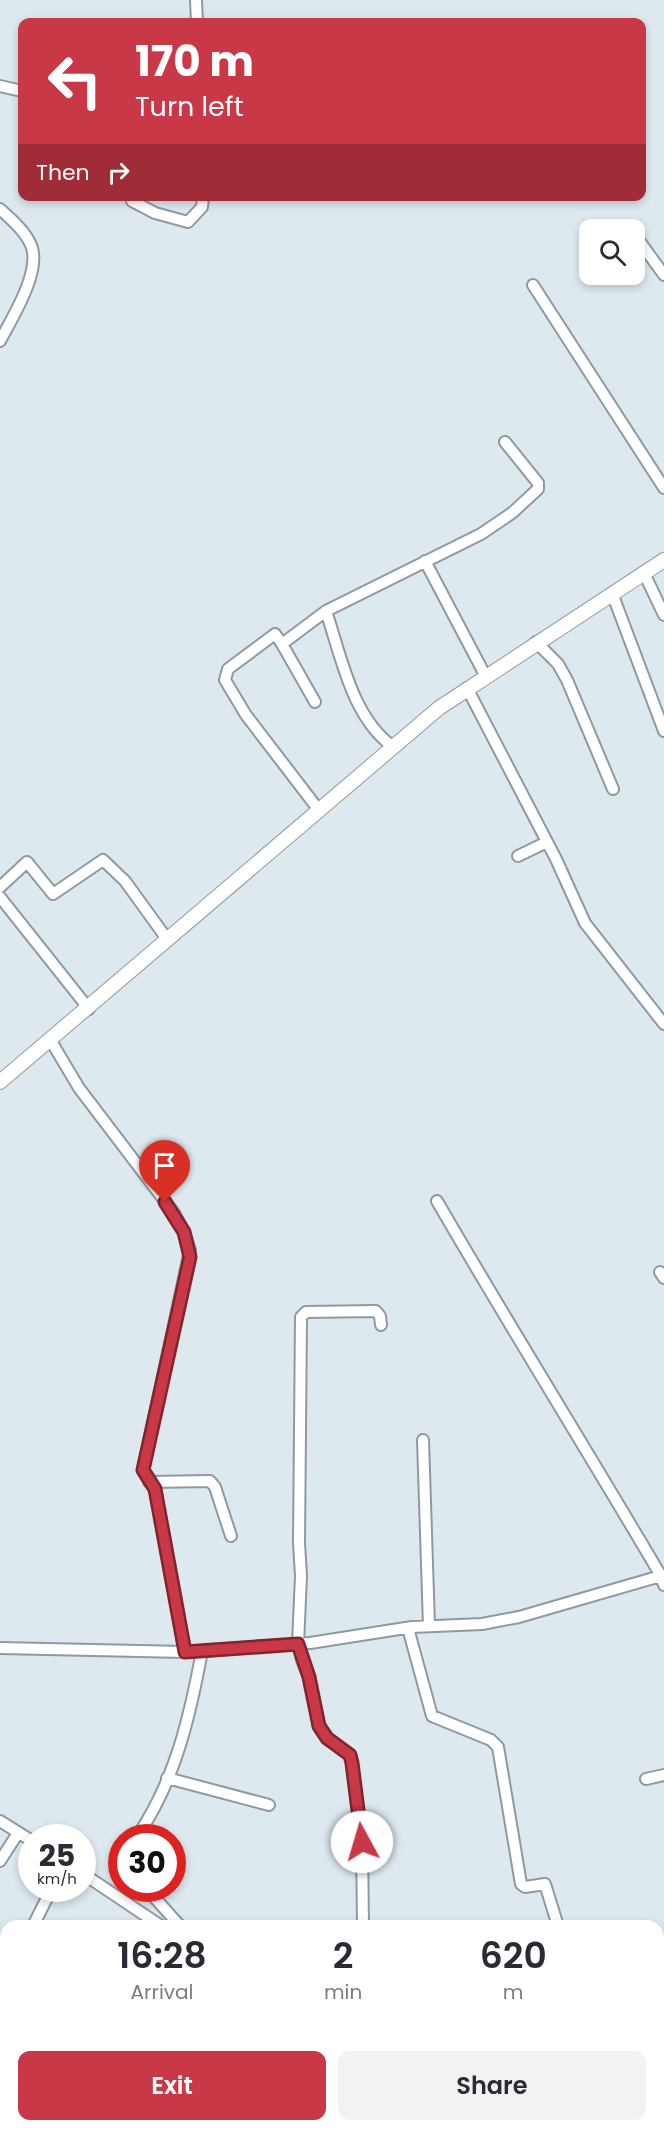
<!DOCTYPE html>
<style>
:root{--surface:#fff;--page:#f2f2f3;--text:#2b2b33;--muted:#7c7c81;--accent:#c83847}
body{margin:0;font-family:Poppins,sans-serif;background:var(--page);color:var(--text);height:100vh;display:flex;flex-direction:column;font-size:22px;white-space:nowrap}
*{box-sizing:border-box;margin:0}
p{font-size:20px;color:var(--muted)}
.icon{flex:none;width:33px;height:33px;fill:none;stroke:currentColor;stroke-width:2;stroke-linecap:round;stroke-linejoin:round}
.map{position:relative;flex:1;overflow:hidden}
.details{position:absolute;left:0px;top:1920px;width:664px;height:212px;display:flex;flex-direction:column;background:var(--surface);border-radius:18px 18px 0 0;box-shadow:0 3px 9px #0003}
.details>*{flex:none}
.hud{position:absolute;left:18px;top:18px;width:628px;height:183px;border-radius:12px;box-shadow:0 3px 9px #0003;background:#c83847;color:#fff;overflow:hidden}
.buttons{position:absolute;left:579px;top:219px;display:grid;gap:12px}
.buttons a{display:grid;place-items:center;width:66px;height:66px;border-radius:12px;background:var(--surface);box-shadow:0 3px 9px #0003;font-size:30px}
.speed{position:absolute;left:18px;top:1824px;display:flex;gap:12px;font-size:30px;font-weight:700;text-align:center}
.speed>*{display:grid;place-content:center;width:78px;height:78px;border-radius:50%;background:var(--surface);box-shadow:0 3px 9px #0003;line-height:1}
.speed small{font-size:15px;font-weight:400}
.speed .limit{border:9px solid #d22;background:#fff;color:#111}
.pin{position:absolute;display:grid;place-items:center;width:51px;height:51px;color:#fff;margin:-62px -26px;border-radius:50% 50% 50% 0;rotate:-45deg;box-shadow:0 0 6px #0007}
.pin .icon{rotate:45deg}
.me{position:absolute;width:66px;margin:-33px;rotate:354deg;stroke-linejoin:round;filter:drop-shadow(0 0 4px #0008)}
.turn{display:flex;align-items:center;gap:21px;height:126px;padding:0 18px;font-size:27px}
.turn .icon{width:78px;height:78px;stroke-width:2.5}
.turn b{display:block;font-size:42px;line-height:51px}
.then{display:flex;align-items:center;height:57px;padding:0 18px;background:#0003;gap:12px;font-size:22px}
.eta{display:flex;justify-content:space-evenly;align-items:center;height:102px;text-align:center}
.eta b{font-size:36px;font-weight:600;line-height:42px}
.action{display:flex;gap:12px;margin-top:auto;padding:12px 18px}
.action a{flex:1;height:69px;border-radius:12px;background:var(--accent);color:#fff;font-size:24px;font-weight:600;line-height:69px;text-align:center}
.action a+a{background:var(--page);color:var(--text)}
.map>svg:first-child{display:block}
</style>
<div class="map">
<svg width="664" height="2131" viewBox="0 0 664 2131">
<rect width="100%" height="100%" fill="#dde9ef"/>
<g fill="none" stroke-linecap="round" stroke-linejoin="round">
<defs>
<path id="street" d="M196 0 197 22
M0 86 22 91
M132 201 155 213 188 222 202 207 203 196
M0 209C11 219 25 231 31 245 42 271 12 318 0 341
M635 235 664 275
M533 285 664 488
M425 561 485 675
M644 573 664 615
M612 593 664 731
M536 642 558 664 567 680 613 789
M282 644 275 634 228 669 225 680 246 715 318 809
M467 688 556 859 585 923 664 1024
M315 702 282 644 326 611
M392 746C352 717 341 656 326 611L481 534 512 513 538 489V483L505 442
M518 856 545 843
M0 887 27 862 53 894 103 860 125 881 167 939
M0 897 89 1009
M51 1041 79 1088 174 1213 184 1232 190 1250 143 1470 155 1489 185 1652
M437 1201C510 1327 587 1450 661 1576L664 1585
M660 1272 664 1278
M423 1440 429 1626
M149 1482 210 1481 215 1487 231 1536
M408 1628 432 1716 491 1740 498 1747 521 1884 525 1887 545 1884 558 1926
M0 1648 185 1652 310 1643 412 1627 482 1624 519 1617 664 1575
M167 1778 269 1805
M646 1779 664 1775
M0 1821 32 1841
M136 1838C175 1782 190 1716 202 1651
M122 1856V1861
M0 1861 18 1833
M82 1873 161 1926
M146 1888 180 1926
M33 1926 52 1888
M363 1926 362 1842 352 1763 350 1755 327 1739 319 1726 309 1677 302 1660 298 1644 301 1576 299 1543 301 1317 306 1312 376 1311 380 1316 381 1325
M0 1992 6 1980
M658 2075 664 2072
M421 2126 428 2131
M581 2131 589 2126"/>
<path id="secondary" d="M0 1082 439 708 664 560"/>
</defs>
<use href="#street" stroke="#8f9aa0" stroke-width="14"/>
<use href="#secondary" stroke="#8f9aa0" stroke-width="16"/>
<use href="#street" stroke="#fff" stroke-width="10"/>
<use href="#secondary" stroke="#fff" stroke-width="14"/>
</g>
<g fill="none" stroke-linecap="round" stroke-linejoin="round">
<defs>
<path id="route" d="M165 1202 184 1232 190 1257 143 1470 155 1489 185 1652 298 1644 309 1677 319 1726 327 1738 350 1755 352 1763 362 1842"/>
</defs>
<use href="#route" stroke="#82242e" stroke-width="15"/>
<use href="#route" stroke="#c83847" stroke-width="10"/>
</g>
</svg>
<div class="buttons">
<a><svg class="icon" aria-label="search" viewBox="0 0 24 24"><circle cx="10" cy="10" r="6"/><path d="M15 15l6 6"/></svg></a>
</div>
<div class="speed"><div>25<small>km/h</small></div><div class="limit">30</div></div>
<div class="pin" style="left:165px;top:1202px;background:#d93025"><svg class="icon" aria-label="arrive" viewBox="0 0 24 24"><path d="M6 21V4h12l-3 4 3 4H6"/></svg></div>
<svg class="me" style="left:362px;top:1842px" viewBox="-20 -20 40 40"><circle r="19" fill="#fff"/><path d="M0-13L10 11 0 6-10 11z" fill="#c83847"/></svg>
<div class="hud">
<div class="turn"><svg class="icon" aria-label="left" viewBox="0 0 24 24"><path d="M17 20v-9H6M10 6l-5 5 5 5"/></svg><div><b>170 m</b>Turn left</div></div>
<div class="then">Then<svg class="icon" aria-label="right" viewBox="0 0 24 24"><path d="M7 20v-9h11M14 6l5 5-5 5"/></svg></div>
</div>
<section class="details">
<div class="eta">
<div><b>16:28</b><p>Arrival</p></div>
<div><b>2</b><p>min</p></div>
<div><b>620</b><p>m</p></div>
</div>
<div class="action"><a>Exit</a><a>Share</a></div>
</section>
</div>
